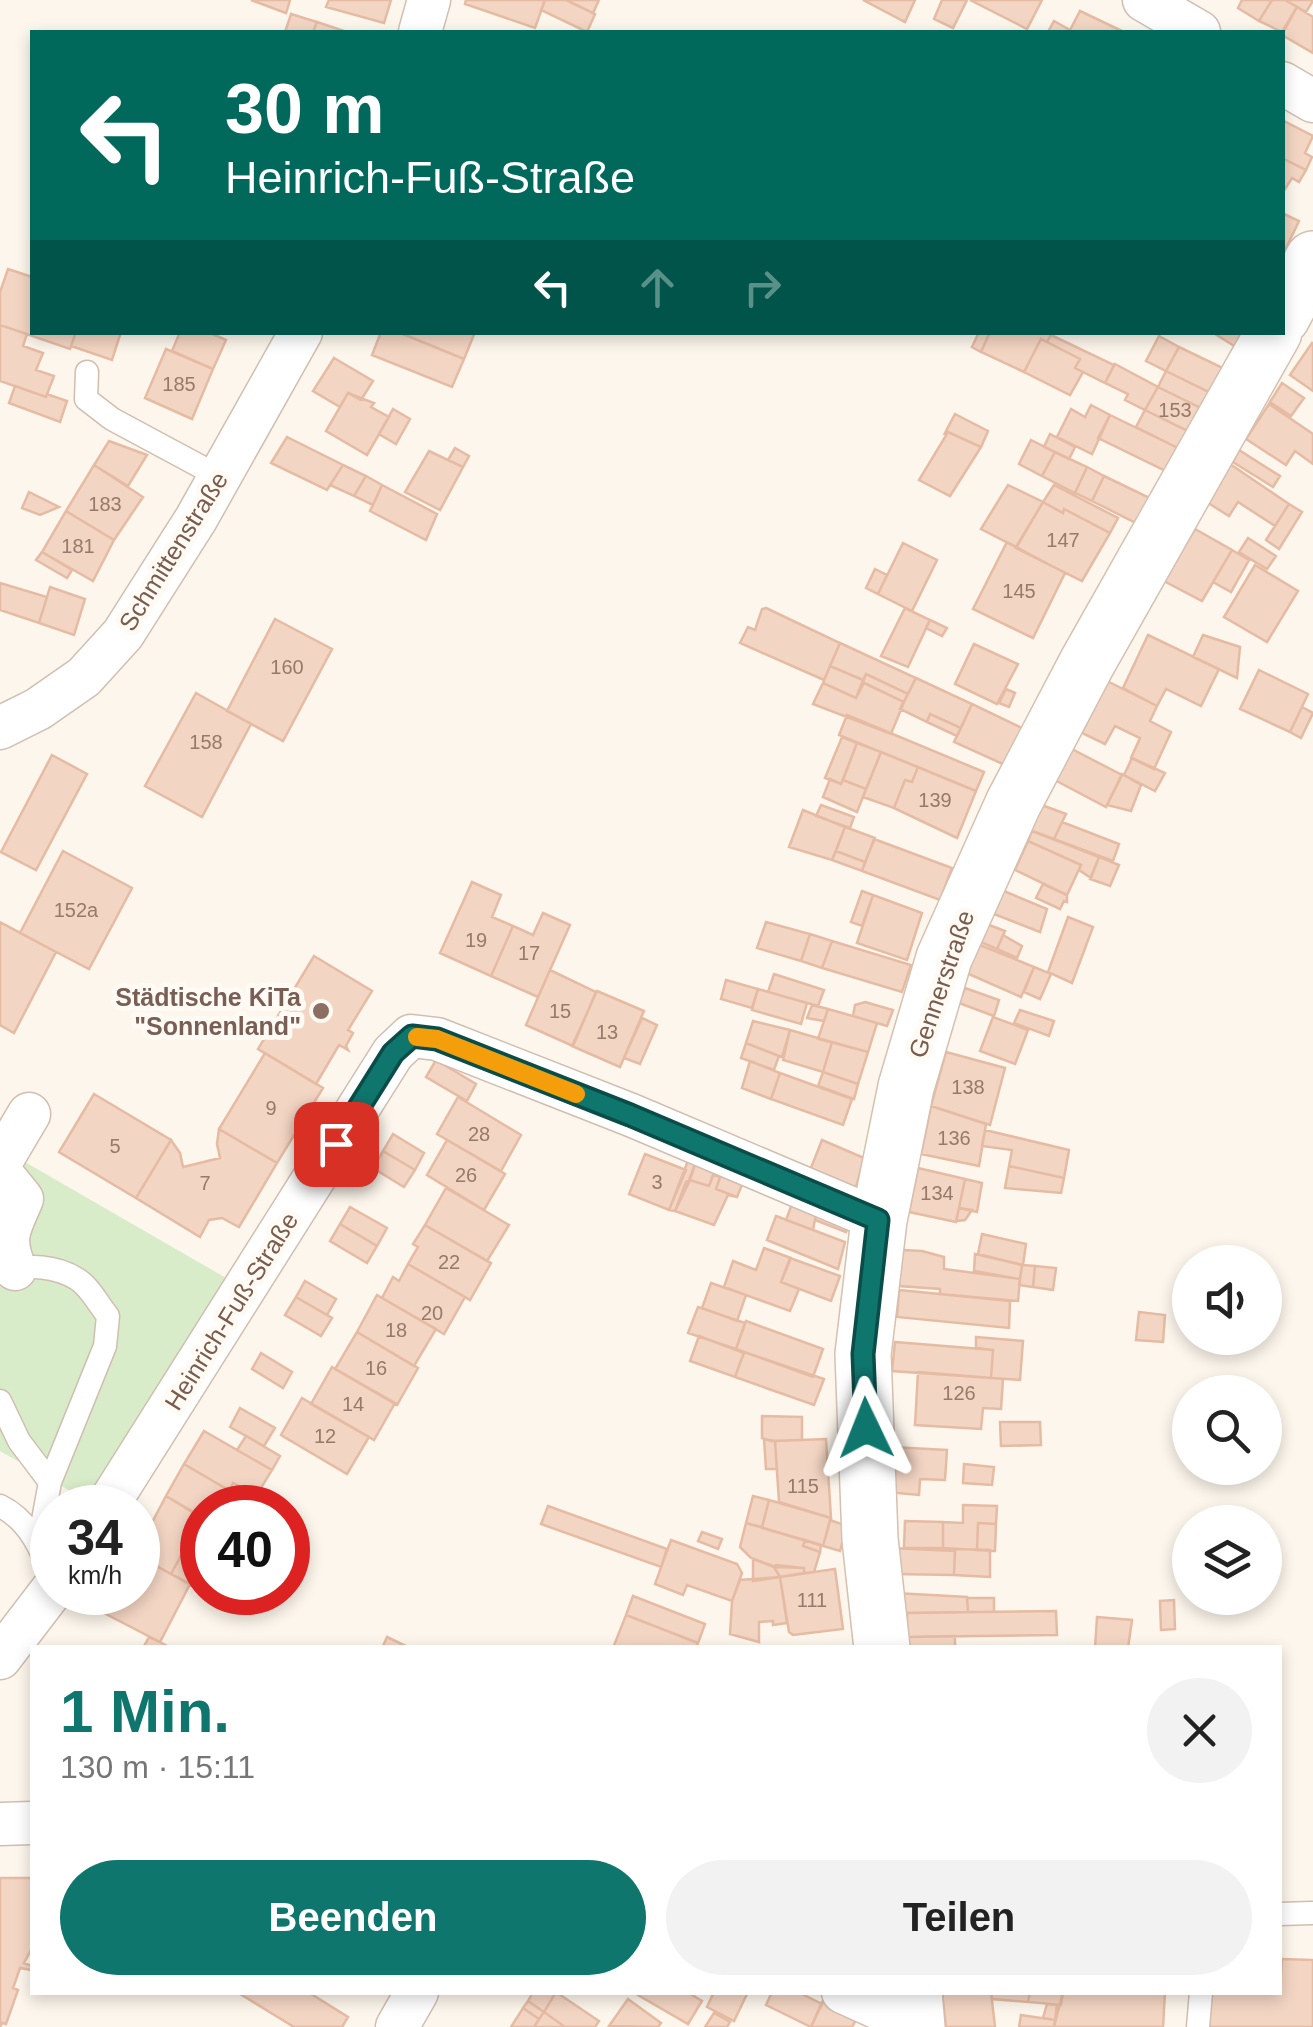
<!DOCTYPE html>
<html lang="de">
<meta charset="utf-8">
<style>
:root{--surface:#fff;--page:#f2f2f2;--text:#222;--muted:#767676;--accent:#0f766e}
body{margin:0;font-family:Helvetica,sans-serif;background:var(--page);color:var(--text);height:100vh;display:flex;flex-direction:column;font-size:38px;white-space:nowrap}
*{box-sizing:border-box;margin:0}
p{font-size:32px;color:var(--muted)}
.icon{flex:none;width:55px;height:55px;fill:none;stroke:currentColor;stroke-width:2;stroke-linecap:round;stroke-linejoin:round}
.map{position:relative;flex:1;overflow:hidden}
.panel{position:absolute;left:30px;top:1645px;width:1252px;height:350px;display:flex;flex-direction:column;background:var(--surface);border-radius:0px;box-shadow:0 5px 15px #0003}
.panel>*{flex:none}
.banner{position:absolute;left:30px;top:30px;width:1255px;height:305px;border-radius:0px;box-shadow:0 5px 15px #0003;background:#00695c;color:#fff;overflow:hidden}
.fabs{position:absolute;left:1172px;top:1245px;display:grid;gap:20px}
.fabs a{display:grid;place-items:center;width:110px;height:110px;border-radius:50%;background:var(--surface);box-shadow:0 5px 15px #0003;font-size:50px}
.speed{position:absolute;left:30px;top:1485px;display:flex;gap:20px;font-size:50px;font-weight:700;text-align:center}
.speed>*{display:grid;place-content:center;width:130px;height:130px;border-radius:50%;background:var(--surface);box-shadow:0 5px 15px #0003;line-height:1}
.speed small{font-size:25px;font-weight:400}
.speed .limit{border:15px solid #d22;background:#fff;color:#111}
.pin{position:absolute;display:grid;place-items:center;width:85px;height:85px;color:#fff;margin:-42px;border-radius:20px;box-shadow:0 5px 15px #0006}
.me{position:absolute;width:110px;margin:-55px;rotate:358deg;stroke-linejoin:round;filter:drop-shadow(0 0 8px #0008)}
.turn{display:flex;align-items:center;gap:35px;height:210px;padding:0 30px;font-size:45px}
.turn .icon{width:130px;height:130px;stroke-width:2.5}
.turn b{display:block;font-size:70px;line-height:85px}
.lanes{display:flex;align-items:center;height:95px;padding:0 30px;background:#0003;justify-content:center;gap:50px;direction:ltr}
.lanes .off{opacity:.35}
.round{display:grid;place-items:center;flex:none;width:105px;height:105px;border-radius:52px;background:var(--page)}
.summary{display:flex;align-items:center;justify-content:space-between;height:170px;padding:0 30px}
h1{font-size:60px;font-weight:800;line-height:75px;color:var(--accent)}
.action{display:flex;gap:20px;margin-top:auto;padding:20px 30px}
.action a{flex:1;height:115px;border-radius:60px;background:var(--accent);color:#fff;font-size:40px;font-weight:800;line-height:115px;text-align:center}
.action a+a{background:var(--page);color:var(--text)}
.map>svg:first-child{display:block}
</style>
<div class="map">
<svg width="1313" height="2027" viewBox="0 0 1313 2027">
<rect width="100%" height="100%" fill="#fdf6ec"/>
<path fill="#d8ecc9" d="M18 1158 233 1282 88 1501 0 1451V1188Z"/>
<path fill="#f3d5c3" stroke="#e6bba3" stroke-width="2.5" d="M251 0H290L286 13Z
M329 0H391L384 23 326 7Z
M466 0H545L535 28 465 4Z
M545 0H566L595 14 587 32 541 10Z
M566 0H599L593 13Z
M863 0H915L905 22Z
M942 0H967L953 28 934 19Z
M970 0H1042L1027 29Z
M1242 0H1272L1259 21 1238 8Z
M1272 0H1285L1297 7 1282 32 1259 21Z
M1285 0H1313V1L1306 12Z
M1297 7 1313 17V53L1282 35Z
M1080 11 1124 32H1069Z
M291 14 317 22 313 32H285Z
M1054 21 1070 30 1069 32H1048Z
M317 22 347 32H313Z
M1282 120 1313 136 1305 153 1312 157 1306 170 1282 158Z
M1282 158 1306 170 1299 182 1292 178 1282 194Z
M1282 213 1299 221 1285 250 1282 249Z
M8 269 32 277V332H76L70 349 0 325V292Z
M0 325 27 334 23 346 43 353 36 370 54 376 46 397 0 381Z
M76 332H121L112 360 71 346Z
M180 332H208L226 340 213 369 172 351Z
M381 332H398L464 359 452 387 372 355Z
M398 332H475L464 359Z
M979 332H990L981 352 972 347Z
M990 332H1046L1051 335 1047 342 1041 339 1024 372 981 352Z
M1212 332H1249L1239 349Z
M1051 335 1114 365 1105 383 1075 368 1080 359 1047 342Z
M1159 336 1179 347 1166 371 1146 361Z
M1041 339 1080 359 1075 368 1083 372 1070 395 1024 372Z
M1312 343 1313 344V391L1290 375Z
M1179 347 1227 370 1213 394 1166 371Z
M166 349 213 369 192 419 145 398Z
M334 358 373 381 361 400 348 393 340 407 313 391Z
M1115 364 1158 387 1145 410 1125 400 1128 394 1105 383Z
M1166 371 1213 394 1205 410 1158 387Z
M1282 383 1304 398 1291 416 1270 402Z
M15 386 46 397 47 394 67 401 60 422 9 403Z
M1158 387 1205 410 1192 433 1145 410Z
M348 393 374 403 371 407 389 417 367 455 326 431Z
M1269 404 1313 434V464L1295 451 1286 465 1246 439Z
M1091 405 1110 415 1092 454 1057 437 1071 409 1085 417Z
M393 409 410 419 396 444 379 434Z
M1145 410 1192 433 1182 450 1136 427Z
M955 414 988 431 981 447 948 432 945 433Z
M1110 415 1182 450 1170 473 1098 438Z
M948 432 981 447 950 496 919 480Z
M1050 434 1075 447 1069 459 1044 447Z
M287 437 343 465 327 490 271 463Z
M1031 440 1055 452 1042 476 1019 464Z
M109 441 147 455 128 486 94 465Z
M455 448 469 456 463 467 448 460Z
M1239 450 1280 476 1273 487 1233 462Z
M429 451 463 467 440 510 405 492Z
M1055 452 1087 467 1075 493 1042 476Z
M1230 464 1289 504 1275 526 1238 502 1229 516 1205 501Z
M94 465 143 497 114 540 66 511Z
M343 465 366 476 354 496 330 485Z
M1087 467 1104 476 1092 501 1075 493Z
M366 476 382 485 373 505 354 496Z
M1104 476 1156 501 1142 526 1092 501Z
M382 485 437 514 426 540 370 511Z
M1008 485 1043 502 1016 547 981 529Z
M1054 485 1118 518 1110 533 1064 509 1063 513 1043 502Z
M29 492 59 507 40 515 22 508Z
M1043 502 1063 513 1064 509 1110 533 1082 581 1016 548Z
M1289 504 1302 512 1279 549 1266 540Z
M66 511 114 540 93 581 42 552Z
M1195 529 1232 550 1202 601 1164 581Z
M1248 538 1276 556 1267 569 1239 552Z
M1007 542 1065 573 1033 638 973 609Z
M903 543 937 560 912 611 878 594Z
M1232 550 1249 560 1231 592 1213 582Z
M42 552 72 570 67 578 36 560Z
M1255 565 1298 591 1267 642 1224 617Z
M875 569 887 575 878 594 866 588Z
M0 583 47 597 39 623 0 610Z
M50 587 85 599 74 635 39 623Z
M766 608 840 643 824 680 740 643 748 627 755 630 762 609Z
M905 608 930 620 908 667 881 656Z
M275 619 332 649 283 741 227 711Z
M930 620 947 628 942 636 926 628Z
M1148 635 1219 669 1201 706 1166 689 1157 706 1123 688Z
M1203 635 1240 647 1237 678 1193 657Z
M840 643 916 678 908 694 866 674 863 680 830 666Z
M974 644 1018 664 997 704 955 684Z
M830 666 863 680 856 698 823 683Z
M1259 670 1308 694 1290 732 1240 709Z
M866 674 908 694 904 702 863 682Z
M916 678 972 704 961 728 930 714 927 722 900 709Z
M1107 681 1157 706 1150 721 1171 732 1154 769 1131 758 1140 738 1115 726 1105 744 1082 733Z
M823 683 856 698 864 683 904 702 891 734 813 704Z
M1006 689 1015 693 1009 707 999 703Z
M196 693 251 724 202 817 145 786Z
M972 704 1022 728 1005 765 954 742Z
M1302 707 1313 713 1301 738 1290 732Z
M930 714 961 728 957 736 927 722Z
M847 715 984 772 976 791 839 735Z
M842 737 857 743 841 784 825 778Z
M857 743 881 752 866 789 843 780Z
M1066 746 1122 775 1106 807 1051 778Z
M881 752 918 767 912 782 905 780 894 808 863 797Z
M52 755 87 774 36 870 1 852Z
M1132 758 1165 773 1155 791 1124 775Z
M918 767 976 791 957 838 894 808 905 780 912 782Z
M1122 774 1141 785 1131 811 1107 805Z
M830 779 841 784 843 780 866 789 857 812 823 797Z
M1039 804 1066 814 1054 839 1027 829Z
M821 805 854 817 850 828 816 816Z
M803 810 845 827 832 860 789 847Z
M1062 822 1119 844 1113 861 1054 839Z
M845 827 875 838 865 862 836 851Z
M1032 831 1099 857 1091 878 1079 870 1081 865 1028 841Z
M874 839 952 868 940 900 862 871Z
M1028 841 1081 865 1067 895 1015 870Z
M63 851 132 888 89 969 20 933Z
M836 851 865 862 862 871 832 860Z
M1099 857 1119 865 1110 886 1090 879Z
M472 882 501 895 492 917 513 926 491 976 440 953Z
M1043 884 1067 895V902L1064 901 1060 909 1036 898Z
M999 889 1047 909 1040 932 989 912Z
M862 891 873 895 862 926 851 922Z
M873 895 922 913 907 960 857 943Z
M543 913 570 925 538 997 491 976 513 926 533 935Z
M1068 917 1093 927 1072 983 1048 972Z
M0 922 56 952 14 1033 0 1025Z
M766 922 810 934 801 961 757 948Z
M984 923 1005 931 997 949 976 940Z
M810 934 832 941 822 968 801 961Z
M1003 935 1022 946 1017 958 997 949Z
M832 941 911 965 902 992 822 968Z
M975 943 1034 967 1021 997 962 971Z
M314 956 372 991 348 1030 353 1033 346 1046 348 1050 339 1045 316 1084 258 1049Z
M1034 967 1051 974 1040 999 1024 992Z
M550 970 596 992 573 1046 526 1025Z
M774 974 824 990 818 1006 768 992Z
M726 980 758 989 752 1008 721 999Z
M965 988 999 1000 994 1016 959 1003Z
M758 989 807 1003 801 1024 752 1010Z
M597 991 644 1011 620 1067 572 1046Z
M865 1002 893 1010 887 1026 853 1016 855 1005Z
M812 1005 828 1009 824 1021 807 1018Z
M828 1009 877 1023 868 1052 818 1039Z
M1020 1010 1054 1021 1049 1036 1014 1023Z
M993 1017 1028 1030 1015 1064 980 1051Z
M642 1018 657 1025 640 1064 624 1058Z
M753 1021 790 1030 782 1057 746 1043Z
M790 1030 832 1042 823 1072 783 1060Z
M832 1042 868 1052 858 1084 823 1072Z
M746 1043 779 1056 774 1070 741 1058Z
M946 1052 1005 1068 990 1125 931 1106Z
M265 1053 323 1088 277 1163 219 1129Z
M436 1060 476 1084 467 1101 426 1077Z
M750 1061 780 1073 771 1099 742 1088Z
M823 1072 858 1084 854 1099 818 1086Z
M780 1073 852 1099 843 1125 771 1099Z
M94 1094 171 1140 136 1198 59 1152Z
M458 1097 521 1135 501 1171 437 1134Z
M931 1106 986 1124 979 1166 921 1154Z
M219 1129 277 1163 239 1227 222 1218 209 1220 200 1237 136 1198 171 1140 180 1153 183 1167 220 1158 217 1144Z
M985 1130 1069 1150 1064 1178 1009 1166 1012 1150 982 1146Z
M393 1134 424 1153 415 1170 383 1151Z
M447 1140 505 1174 484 1210 427 1175Z
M822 1140 864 1158 853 1198 807 1178Z
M383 1151 415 1170 404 1187 373 1168Z
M691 1153 698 1156 690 1180 675 1211 669 1210Z
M645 1154 686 1170 669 1210 629 1194Z
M698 1156 718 1164 709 1186 689 1180Z
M724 1166 746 1175 737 1197 716 1189Z
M1009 1166 1064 1178 1061 1193 1005 1188Z
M918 1168 965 1179 956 1222 909 1212Z
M713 1175 720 1177 716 1189 737 1197 728 1195 714 1225 675 1211 686 1182 690 1180 709 1186Z
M965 1179 982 1183 977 1212 959 1208Z
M446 1188 509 1225 487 1261 425 1225Z
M793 1201 817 1209 813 1230 786 1220Z
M350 1207 387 1228 377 1246 340 1224Z
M959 1208 972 1210 965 1220 956 1221Z
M817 1209 850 1221 846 1232 815 1220Z
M776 1216 845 1242 838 1269 767 1240Z
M340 1224 377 1246 367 1263 330 1241Z
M425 1225 491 1263 470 1300 408 1264 418 1247 413 1244Z
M982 1234 1026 1244 1023 1265 978 1254Z
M764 1248 791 1258 781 1282 799 1289 790 1311 724 1287 733 1261 756 1270Z
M902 1250 922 1251 944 1257V1269L1020 1279 1018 1301 940 1294V1289L899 1286Z
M975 1254 1022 1265 1020 1279 974 1271Z
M790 1258 840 1276 831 1301 781 1282Z
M408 1264 465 1297 444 1334 382 1298 393 1277 399 1281Z
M1022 1265 1035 1266 1033 1287 1019 1285Z
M1035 1266 1056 1268 1053 1290 1033 1287Z
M305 1281 336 1299 327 1315 296 1297Z
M711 1283 746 1295 737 1321 702 1308Z
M899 1290 1010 1301 1009 1328 897 1317Z
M377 1295 436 1329 414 1366 357 1332Z
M296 1297 332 1318 321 1336 285 1315Z
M698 1307 745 1323 736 1349 688 1333Z
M1139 1312 1165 1315 1163 1342 1136 1340Z
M746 1321 823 1349 813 1377 736 1349Z
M357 1332 418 1368 397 1405 335 1369Z
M699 1336 744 1353 735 1377 690 1361Z
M976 1337 1023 1341 1020 1380 991 1378 993 1350 976 1348Z
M895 1342 993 1350 991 1378 892 1371Z
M744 1352 824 1379 814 1405 735 1377Z
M261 1353 292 1372 283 1388 252 1369Z
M332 1367 395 1403 374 1440 311 1404Z
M918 1372 1003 1379 1001 1409 983 1408 981 1429 915 1425Z
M302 1398 369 1437 347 1474 281 1435Z
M240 1408 275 1428 264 1446 230 1427Z
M762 1416 802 1417V1440L771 1441 762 1438Z
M1000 1422H1040L1041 1445 1001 1446Z
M204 1431 272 1470 256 1496 233 1483 230 1491 184 1464Z
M246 1436 280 1456 272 1470 237 1450Z
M764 1439 775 1441 777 1469H766Z
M826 1439 831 1518 779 1502 775 1441Z
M891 1447 947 1450 945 1480 920 1479 919 1495 887 1492Z
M184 1464 230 1491 224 1500 232 1504 230 1508H202V1518L166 1496Z
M964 1464 994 1467 992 1485 963 1483Z
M166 1496 202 1517 171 1574 138 1556V1549Z
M753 1496 769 1500 762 1527 746 1523Z
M769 1500 831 1518 823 1546 762 1528Z
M963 1505 997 1506 996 1524 978 1523 977 1550 943 1548V1522L963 1523Z
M548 1506 667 1549 661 1567 541 1524Z
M830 1520 847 1526 840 1551 823 1546Z
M905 1521 943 1522V1548H904Z
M746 1523 805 1540 803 1546 820 1552 814 1572 804 1573V1568L776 1567 751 1558 740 1547Z
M978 1523 996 1524 995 1551 977 1550Z
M198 1524 202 1526V1584L200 1590 171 1574Z
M702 1532 722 1539 718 1549 698 1541Z
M671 1540 737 1564 742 1573 732 1601 687 1585 683 1595 655 1584Z
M805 1540 821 1545 820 1552 803 1546Z
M890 1548 955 1551 954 1575 892 1574Z
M955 1549 990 1550V1577L954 1575Z
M138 1556 190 1584 160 1642 104 1613 115 1592H138Z
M753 1559 774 1567 780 1577 753 1581Z
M776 1565 804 1568V1573L780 1577 774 1567Z
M835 1569 843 1629 793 1635 789 1632 780 1577Z
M780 1577 787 1623 773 1625V1621L759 1622V1642L730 1634 732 1601 740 1580Z
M895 1593 967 1597 968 1612 899 1613Z
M633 1596 705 1624 698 1643 626 1615Z
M967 1598H994V1612H968Z
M1174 1600 1175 1629 1161 1630 1160 1601Z
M1056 1611 1057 1635 907 1637V1613Z
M626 1615 698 1643 696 1648H613Z
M1097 1617 1132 1620 1128 1648H1095Z
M955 1636V1648H907V1637Z
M149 1637 160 1642 171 1648H143Z
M387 1637 410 1648H387L383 1646Z
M0 1878H32V1948L24 1963 32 1966 31 1970 20 1968 13 1988 18 1990 6 2024 2 2023 0 2027Z
M1282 1959 1313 1960V2027H1209L1210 1992H1280Z
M237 1992H308L348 2017 342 2027H294Z
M533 1992H556L544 2012 528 2001Z
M556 1992 599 2021 595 2027H565L544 2012Z
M640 1992H687L702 2001 688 2024 638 1995Z
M714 1992H748L734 2021 707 2007Z
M772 1992H798L822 2004 811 2027 766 2005Z
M942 1992H991L995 2027H946Z
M991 1992H1030L1028 2002 992 1999Z
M1030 1992H1063L1061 2005 1028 2002Z
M1063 1992H1165L1163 2027H1054Z
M628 1999 661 2023 658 2027 609 2026Z
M528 2001 544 2012 539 2019 523 2008Z
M822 2002 857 2018 852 2027H811Z
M1047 2004 1057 2005 1055 2020 1043 2018Z
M523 2008 539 2019 534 2027H511Z
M544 2012 565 2027H534Z
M714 2013 730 2022 727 2027H705Z
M1021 2015 1055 2020 1054 2027H1019Z"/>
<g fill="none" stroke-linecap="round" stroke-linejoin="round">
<defs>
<path id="lane" d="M87 372 86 399 112 419 220 477
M7 1274C26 1262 58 1267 77 1279 89 1286 99 1305 108 1316L105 1346 50 1482 39 1542
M0 1401 19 1441 50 1482
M0 1506C29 1520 41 1549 52 1577
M1280 1914 1312 1913
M1198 2027 1201 1992"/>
<path id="street" d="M1144 0 1199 32
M420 32 429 0
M1282 83 1313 101
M0 728 38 709 84 677 123 634 196 519 301 332
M0 1163 29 1114
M0 1172 22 1199C9 1229 2 1237 15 1269
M106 1508 393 1053 411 1036 437 1039 631 1115 879 1220
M0 1658 52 1590
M0 1824 32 1823
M843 1992 885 2011 916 2018
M397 2027 417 1992"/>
<path id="secondary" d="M1282 317 1313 259
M882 1648 870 1539 863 1354 879 1220 906 1087 944 958 1013 804 1087 663 1274 332
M914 1992 917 2027"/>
</defs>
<use href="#lane" stroke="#d1beb0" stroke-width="25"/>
<use href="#street" stroke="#d1beb0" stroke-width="45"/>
<use href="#secondary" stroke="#d6c0b0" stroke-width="58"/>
<use href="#lane" stroke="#fff" stroke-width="22"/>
<use href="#street" stroke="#fff" stroke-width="42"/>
<use href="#secondary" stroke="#fff" stroke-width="55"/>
</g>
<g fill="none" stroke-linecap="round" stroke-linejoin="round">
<defs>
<path id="route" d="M336 1144 393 1053 412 1036 437 1039 630 1115 878 1220 863 1354 866 1428"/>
</defs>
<use href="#route" stroke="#0a4d48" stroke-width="25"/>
<use href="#route" stroke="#0f766e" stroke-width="18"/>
<path stroke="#f59e0b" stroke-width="18" d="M417 1037 437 1039 576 1094"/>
</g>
<circle fill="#8d6e63" stroke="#fffaf3" stroke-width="4" cx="321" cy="1011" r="10"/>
<g text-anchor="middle" stroke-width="10" stroke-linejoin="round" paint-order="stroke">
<g font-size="20" fill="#987a6a">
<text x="179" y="391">185</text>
<text x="1175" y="417">153</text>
<text x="105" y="511">183</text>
<text x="1063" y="547">147</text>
<text x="78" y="553">181</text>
<text x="1019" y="598">145</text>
<text x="287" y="674">160</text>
<text x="206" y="749">158</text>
<text x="935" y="807">139</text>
<text x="76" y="917">152a</text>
<text x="476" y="947">19</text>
<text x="529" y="960">17</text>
<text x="560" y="1018">15</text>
<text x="607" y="1039">13</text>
<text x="968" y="1094">138</text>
<text x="271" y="1115">9</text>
<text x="479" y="1141">28</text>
<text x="954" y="1145">136</text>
<text x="115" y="1153">5</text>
<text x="466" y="1182">26</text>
<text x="657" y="1189">3</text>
<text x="205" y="1190">7</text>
<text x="937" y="1200">134</text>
<text x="449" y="1269">22</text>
<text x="432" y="1320">20</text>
<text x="396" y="1337">18</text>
<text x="376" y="1375">16</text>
<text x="959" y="1400">126</text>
<text x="353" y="1411">14</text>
<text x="325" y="1443">12</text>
<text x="803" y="1493">115</text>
<text x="812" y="1607">111</text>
</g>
<g font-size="25" fill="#7a5c4d" stroke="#fffaf3">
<text transform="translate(173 551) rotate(-58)" y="9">Schmittenstraße</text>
<text transform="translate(941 984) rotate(-71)" y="9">Gennerstraße</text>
<text transform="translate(231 1311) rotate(-58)" y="9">Heinrich-Fuß-Straße</text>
</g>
<g font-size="25" font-weight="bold" fill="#785e54" stroke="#fffaf3" text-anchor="end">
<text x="301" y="1006">Städtische KiTa<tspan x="301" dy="29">"Sonnenland"</tspan></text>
</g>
</g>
</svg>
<div class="fabs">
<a><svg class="icon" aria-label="sound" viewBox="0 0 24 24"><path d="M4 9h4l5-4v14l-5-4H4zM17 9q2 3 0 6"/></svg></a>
<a><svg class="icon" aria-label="search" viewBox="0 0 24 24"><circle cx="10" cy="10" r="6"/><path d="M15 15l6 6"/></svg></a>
<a><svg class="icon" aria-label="layers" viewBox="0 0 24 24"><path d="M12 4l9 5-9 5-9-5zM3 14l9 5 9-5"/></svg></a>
</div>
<div class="speed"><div>34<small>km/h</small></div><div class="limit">40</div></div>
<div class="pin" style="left:336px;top:1144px;background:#d93025"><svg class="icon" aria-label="arrive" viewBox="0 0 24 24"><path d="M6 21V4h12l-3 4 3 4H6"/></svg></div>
<svg class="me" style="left:866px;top:1428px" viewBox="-20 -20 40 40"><path d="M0-17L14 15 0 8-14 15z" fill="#0f766e" stroke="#fff" stroke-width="4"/></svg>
<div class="banner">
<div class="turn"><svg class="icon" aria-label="left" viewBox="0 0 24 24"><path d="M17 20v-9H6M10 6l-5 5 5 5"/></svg><div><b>30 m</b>Heinrich-Fuß-Straße</div></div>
<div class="lanes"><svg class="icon" aria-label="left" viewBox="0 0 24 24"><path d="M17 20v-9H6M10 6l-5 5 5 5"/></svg><svg class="icon off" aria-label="ahead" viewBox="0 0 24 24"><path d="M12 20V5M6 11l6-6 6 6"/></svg><svg class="icon off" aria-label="right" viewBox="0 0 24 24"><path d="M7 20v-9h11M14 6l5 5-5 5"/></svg></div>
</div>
<section class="panel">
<div class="summary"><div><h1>1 Min.</h1><p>130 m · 15:11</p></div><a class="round"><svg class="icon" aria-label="close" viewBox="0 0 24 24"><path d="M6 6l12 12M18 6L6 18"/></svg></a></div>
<div class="action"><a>Beenden</a><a>Teilen</a></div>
</section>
</div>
